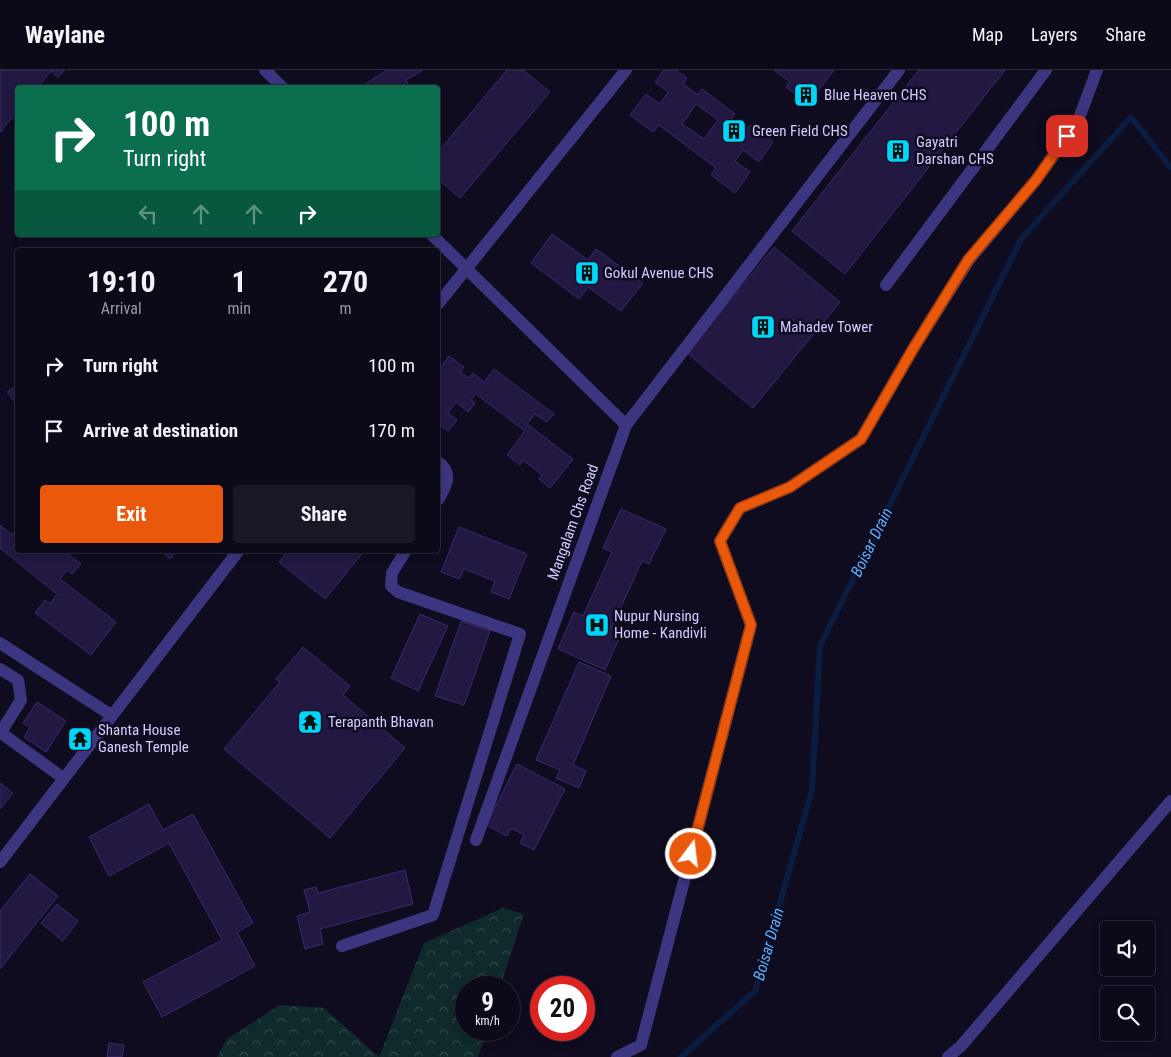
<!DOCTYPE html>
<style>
:root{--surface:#0c0918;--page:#1a1725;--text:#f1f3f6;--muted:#9a9aa2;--line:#2c2a37;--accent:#ea580c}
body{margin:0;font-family:"Roboto Condensed",sans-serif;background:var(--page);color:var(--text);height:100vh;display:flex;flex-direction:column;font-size:19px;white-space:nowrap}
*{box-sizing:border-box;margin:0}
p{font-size:16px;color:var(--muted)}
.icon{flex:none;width:28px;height:28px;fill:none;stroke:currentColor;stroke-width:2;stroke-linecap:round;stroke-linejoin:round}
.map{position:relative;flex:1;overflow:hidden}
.side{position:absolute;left:15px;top:178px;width:425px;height:305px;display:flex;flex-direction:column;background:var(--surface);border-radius:5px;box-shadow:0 2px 8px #0003,0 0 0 1px var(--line)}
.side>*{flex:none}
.guide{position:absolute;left:15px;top:15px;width:425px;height:152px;border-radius:5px;box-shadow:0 2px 8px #0003,0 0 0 1px var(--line);background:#0b6e4f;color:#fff;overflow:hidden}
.controls{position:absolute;left:1100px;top:851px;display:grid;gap:10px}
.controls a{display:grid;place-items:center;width:55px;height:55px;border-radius:5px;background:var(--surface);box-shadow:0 2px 8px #0003,0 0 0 1px var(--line);font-size:25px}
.speed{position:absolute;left:455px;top:906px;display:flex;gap:10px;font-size:25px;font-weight:700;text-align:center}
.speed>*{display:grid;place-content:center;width:65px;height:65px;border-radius:50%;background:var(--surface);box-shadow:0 2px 8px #0003,0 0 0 1px var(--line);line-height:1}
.speed small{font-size:12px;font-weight:400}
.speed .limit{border:8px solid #d22;background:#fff;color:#111}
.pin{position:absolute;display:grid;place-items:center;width:42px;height:42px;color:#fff;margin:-21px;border-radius:10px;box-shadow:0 2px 8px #0006}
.me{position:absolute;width:55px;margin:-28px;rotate:15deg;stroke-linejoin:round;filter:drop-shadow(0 0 4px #0008)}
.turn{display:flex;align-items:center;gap:18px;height:105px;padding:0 25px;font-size:22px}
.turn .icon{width:65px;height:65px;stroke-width:2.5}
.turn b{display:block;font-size:35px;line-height:42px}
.lanes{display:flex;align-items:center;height:48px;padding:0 25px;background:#0003;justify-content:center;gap:25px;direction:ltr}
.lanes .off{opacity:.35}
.eta{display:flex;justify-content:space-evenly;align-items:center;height:85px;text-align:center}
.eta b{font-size:30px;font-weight:700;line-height:35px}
.cta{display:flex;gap:10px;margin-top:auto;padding:10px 25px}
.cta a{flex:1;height:58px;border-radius:5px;background:var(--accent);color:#fff;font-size:20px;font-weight:700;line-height:58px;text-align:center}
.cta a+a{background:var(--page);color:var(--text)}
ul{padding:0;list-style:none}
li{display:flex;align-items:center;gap:15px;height:65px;padding:0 25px}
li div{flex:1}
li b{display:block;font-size:19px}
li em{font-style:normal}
header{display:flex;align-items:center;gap:30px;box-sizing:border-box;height:70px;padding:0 25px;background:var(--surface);border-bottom:1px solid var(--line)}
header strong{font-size:24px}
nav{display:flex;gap:28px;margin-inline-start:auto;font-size:18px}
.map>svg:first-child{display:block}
</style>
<header>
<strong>Waylane</strong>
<nav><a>Map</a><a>Layers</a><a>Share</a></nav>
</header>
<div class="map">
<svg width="1171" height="987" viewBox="0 0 1171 987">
<defs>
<pattern id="park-crowns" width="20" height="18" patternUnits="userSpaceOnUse" patternTransform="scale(1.25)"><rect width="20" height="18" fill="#0f2a2a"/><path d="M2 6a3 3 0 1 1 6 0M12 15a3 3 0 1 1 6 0" fill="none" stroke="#31484a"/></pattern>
</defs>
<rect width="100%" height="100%" fill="#100c20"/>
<path fill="url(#park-crowns)" d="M503 838 524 844 500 917 466 918V960H487L478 987H217L227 969 280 935 324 938 379 987 424 873Z"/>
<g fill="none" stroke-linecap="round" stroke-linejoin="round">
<path stroke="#0a1d41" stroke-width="6" d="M681 987 755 921 812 720 820 576 1021 169 1131 47 1171 98"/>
</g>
<path fill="#221842" stroke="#3a2a6e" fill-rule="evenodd" d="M0 0H65L58 7 51 1 37 18H18V41L0 62Z
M387 0H423L406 10 410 18H359Z
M507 0H523L550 22 460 128 438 109V82Z
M664 0H676L687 8 683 14 698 25 702 19 735 44 731 49 745 60 750 55 773 72 759 92 743 80 735 91 750 102 735 123 711 105 716 98 659 55 653 62 630 45 646 24 660 34 668 22 655 12ZM696 34 718 50 704 69 682 54Z
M774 0H834L808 34 786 17 790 12Z
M919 0H1005L845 204 792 161Z
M552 164 588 190 596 179 643 213 621 241 588 217 579 229 531 193Z
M774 177 840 232 753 338 687 283Z
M449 286 464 297 460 302 469 308 473 303 484 312 494 299 554 344 547 352 535 344 527 354 573 389 550 418 539 409 542 405 523 390 520 395 507 385 525 361 476 324 471 330 475 333 468 342 456 332 448 343 457 350 448 361 438 353V301Z
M18 315V336L7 322Z
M621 439 666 459 649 494 642 491 611 559 621 564 605 600 558 579 574 542 583 546 612 482 603 478Z
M0 455 12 465 18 457V480H63L81 494 72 504 67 500 60 509 116 552 91 585 35 543 45 530 50 534 57 524 0 478Z
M459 457 527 484 509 529 491 522 495 511 464 499 459 509 441 502Z
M160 480H177L170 489Z
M289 480H365L325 529 279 492Z
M420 544 448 556 418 621 391 608Z
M461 551 490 561 464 635 435 626Z
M303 577 350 616 343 625 405 678 330 768 224 679 280 612 276 609Z
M579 592 611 606 573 695 586 701 579 718 556 708 560 700 536 690Z
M37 632 66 651 46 682 24 667 30 657 23 653Z
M517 694 565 719 534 780 520 773 524 765 511 758 507 766 486 755Z
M0 713 13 723 0 739Z
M149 734 163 760 193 744 253 853 237 862 255 896 162 947 143 912 222 870 169 773 109 806 89 767Z
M405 800 413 834 320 859 323 874 305 879 297 846 310 842 304 820 316 817 318 823Z
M30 804 58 826 0 899V841Z
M57 834 78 851 63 871 41 853Z
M109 973 124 975 122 987H107Z"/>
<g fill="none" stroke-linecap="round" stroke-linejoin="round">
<path stroke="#3c3680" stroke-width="12" d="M265 0 283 18
M432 165 626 355
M886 215 1046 0
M438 234 626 0
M438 392C454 403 446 416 438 430
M0 573 111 645
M0 599 18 610 21 630 1 662
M0 662 63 708
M476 770 626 355 899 0
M0 792 239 480
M342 876 433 845 520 564 398 522 391 516 392 503 406 480
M617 987 641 975 751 555 720 471 740 438 790 417 861 369 913 279 969 190 1036 110 1078 51 1097 0
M948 987 961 976 1171 731"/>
</g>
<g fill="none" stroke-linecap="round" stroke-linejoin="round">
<defs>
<path id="route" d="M691 784 751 555 720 471 740 438 790 417 861 369 913 279 968 190 1036 110 1067 66"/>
</defs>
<use href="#route" stroke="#983908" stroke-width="12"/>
<use href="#route" stroke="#ea580c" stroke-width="9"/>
</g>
<defs>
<symbol id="building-square" viewBox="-11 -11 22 22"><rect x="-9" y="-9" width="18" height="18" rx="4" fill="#00d6f7" stroke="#100c20"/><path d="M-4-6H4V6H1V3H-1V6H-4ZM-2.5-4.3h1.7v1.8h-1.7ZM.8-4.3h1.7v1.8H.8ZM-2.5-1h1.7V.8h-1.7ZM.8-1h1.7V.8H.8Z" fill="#111"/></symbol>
<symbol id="hospital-square" viewBox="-11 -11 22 22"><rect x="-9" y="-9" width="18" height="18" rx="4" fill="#00d6f7" stroke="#100c20"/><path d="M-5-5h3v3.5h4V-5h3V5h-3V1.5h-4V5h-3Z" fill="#111"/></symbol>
<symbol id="temple-square" viewBox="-11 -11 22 22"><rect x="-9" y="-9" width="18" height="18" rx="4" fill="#00d6f7" stroke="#100c20"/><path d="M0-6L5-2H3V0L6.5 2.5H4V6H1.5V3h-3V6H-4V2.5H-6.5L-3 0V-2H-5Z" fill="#111"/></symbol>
</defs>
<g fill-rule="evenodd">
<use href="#building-square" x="792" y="11" width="28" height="28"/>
<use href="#building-square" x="720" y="47" width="28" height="28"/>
<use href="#building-square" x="884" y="67" width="28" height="28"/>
<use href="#building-square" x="573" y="189" width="28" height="28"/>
<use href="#building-square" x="749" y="243" width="28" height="28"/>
<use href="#hospital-square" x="583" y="541" width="28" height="28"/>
<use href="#temple-square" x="296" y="638" width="28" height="28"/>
<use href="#temple-square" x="66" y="655" width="28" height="28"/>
</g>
<g text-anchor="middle" stroke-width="5" stroke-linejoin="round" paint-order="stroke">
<g font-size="15" fill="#d3ccff" stroke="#100c20" text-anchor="start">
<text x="824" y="30">Blue Heaven CHS</text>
<text x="752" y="66">Green Field CHS</text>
<text x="916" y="77">Gayatri<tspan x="916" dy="17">Darshan CHS</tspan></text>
<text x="604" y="208">Gokul Avenue CHS</text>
<text x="780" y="262">Mahadev Tower</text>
<text x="614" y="551">Nupur Nursing<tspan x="614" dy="17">Home - Kandivli</tspan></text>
<text x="328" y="657">Terapanth Bhavan</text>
<text x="98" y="665">Shanta House<tspan x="98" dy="17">Ganesh Temple</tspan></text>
</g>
<g font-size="15" fill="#d3ccff" stroke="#100c20">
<text transform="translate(573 452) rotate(-70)" y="5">Mangalam Chs Road</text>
</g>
<g font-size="16" font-style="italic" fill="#5aadff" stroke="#100c20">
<text transform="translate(871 472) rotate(-64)" y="6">Boisar Drain</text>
<text transform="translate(768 874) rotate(-74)" y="6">Boisar Drain</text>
</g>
</g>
</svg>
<div class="controls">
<a><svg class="icon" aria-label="sound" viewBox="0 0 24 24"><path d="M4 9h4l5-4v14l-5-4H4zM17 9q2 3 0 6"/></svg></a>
<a><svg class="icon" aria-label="search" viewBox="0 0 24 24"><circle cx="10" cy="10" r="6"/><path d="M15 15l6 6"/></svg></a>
</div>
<div class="speed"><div>9<small>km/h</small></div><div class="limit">20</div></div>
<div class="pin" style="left:1067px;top:66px;background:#d93025"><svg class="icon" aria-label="arrive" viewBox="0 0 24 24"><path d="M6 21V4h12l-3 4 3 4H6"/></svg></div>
<svg class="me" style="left:691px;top:784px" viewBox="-20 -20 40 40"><circle r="17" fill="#ea580c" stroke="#fff" stroke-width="3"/><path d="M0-11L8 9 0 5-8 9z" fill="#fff"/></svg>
<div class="guide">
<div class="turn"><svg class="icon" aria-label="right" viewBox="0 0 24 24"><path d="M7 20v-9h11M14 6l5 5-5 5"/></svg><div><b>100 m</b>Turn right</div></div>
<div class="lanes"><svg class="icon off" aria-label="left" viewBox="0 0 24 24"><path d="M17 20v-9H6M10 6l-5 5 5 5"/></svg><svg class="icon off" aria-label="ahead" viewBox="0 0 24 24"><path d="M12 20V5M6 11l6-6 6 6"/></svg><svg class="icon off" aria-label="ahead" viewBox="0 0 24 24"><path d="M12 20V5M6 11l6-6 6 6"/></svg><svg class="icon" aria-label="right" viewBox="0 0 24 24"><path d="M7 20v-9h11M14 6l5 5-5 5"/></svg></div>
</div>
<section class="side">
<div class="eta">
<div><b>19:10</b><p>Arrival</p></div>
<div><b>1</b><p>min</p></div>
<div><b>270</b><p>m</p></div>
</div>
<ul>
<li><svg class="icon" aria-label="right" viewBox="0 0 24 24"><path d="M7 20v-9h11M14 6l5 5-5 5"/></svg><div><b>Turn right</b></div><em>100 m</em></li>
<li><svg class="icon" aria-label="arrive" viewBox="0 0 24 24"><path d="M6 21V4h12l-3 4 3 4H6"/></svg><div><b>Arrive at destination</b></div><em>170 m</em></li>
</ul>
<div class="cta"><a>Exit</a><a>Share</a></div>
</section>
</div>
